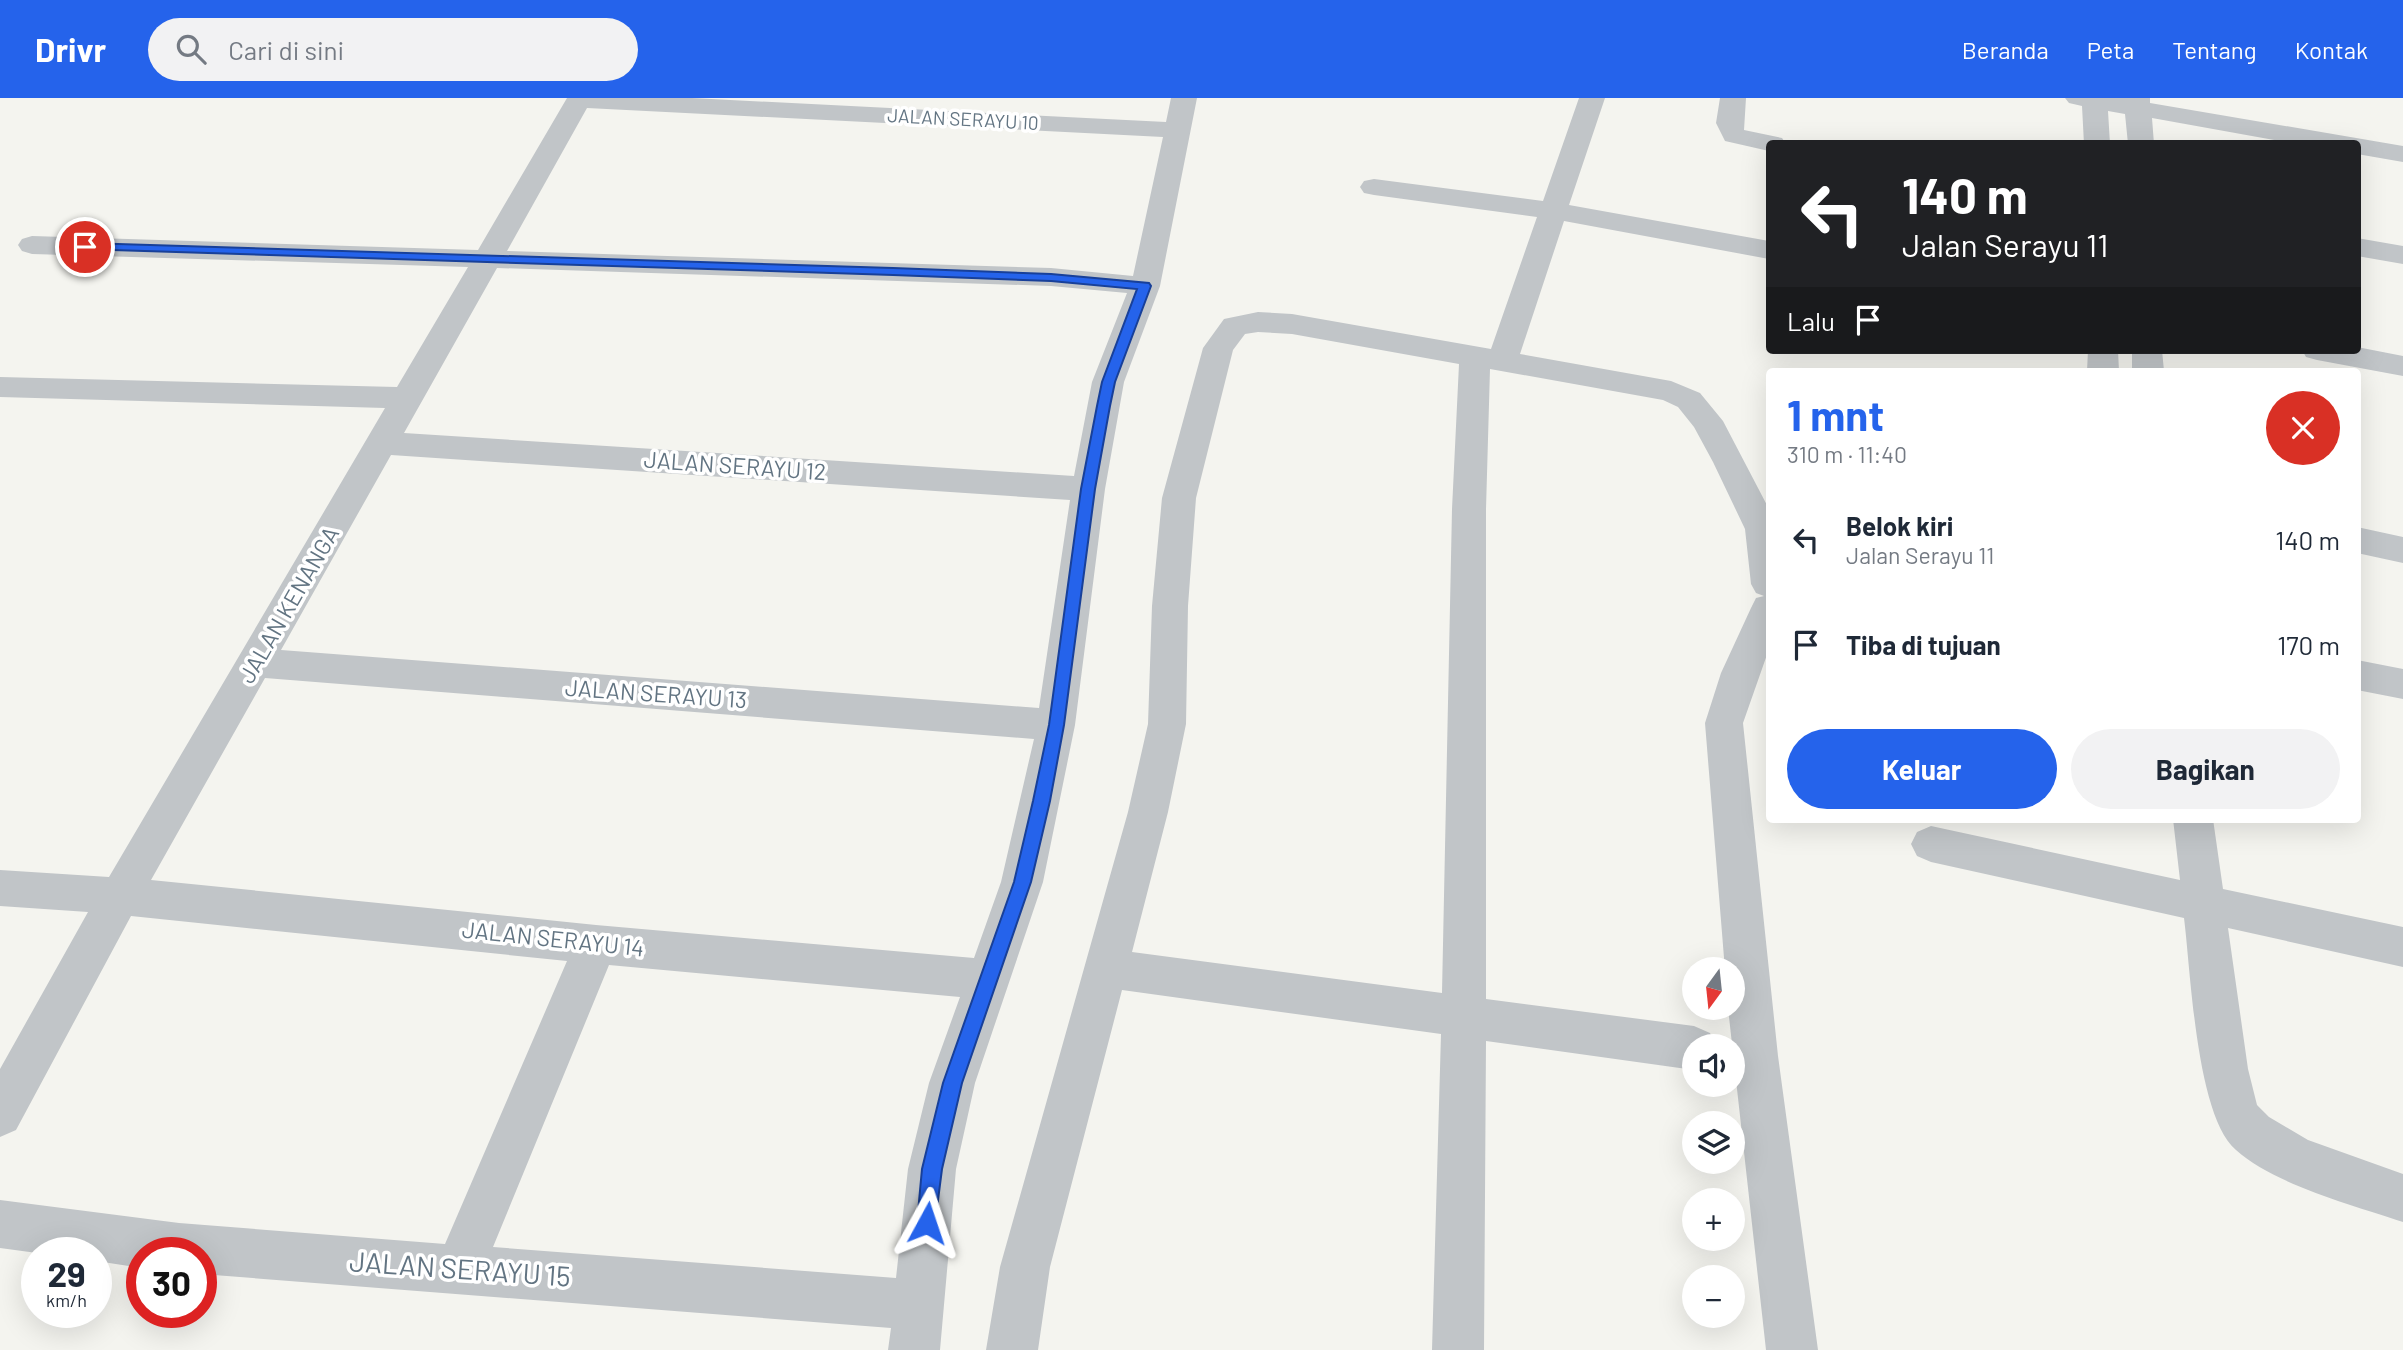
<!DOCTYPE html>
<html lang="id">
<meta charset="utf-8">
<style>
:root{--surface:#fff;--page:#f2f2f3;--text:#1f2937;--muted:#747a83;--accent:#2563eb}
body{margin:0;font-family:Barlow,sans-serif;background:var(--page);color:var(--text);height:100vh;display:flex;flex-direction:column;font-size:26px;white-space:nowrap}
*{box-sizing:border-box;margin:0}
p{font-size:23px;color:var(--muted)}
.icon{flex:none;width:38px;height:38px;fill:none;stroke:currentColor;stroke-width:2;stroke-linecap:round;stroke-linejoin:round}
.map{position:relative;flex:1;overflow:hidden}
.side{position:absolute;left:1766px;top:270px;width:595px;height:455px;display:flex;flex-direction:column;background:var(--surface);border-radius:7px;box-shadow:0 7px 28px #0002}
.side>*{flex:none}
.banner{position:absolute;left:1766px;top:42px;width:595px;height:214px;border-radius:7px;box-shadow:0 7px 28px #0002;background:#202124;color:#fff;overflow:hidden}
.needle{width:46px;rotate:195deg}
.buttons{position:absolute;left:1682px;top:859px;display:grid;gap:14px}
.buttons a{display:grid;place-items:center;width:63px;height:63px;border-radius:50%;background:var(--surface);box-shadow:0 7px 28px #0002;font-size:35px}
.speed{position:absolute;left:21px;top:1139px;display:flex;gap:14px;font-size:35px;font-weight:700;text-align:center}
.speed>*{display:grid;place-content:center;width:91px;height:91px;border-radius:50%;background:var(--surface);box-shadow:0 7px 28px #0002;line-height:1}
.speed small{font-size:18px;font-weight:400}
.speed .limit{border:10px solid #d22;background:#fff;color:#111}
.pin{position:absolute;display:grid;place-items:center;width:60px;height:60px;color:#fff;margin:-30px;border:4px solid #fff;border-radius:50%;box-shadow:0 2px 7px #0007}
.me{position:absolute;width:77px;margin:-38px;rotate:5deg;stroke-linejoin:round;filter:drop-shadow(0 0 5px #0008)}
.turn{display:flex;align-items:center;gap:24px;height:147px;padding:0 21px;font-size:32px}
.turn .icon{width:91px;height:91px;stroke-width:2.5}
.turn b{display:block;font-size:49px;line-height:60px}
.then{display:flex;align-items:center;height:66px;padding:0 21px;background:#0003;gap:14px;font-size:26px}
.round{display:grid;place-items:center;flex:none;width:74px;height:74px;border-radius:37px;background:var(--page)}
.summary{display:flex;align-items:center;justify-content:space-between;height:119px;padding:0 21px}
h1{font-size:42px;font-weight:700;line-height:52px;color:var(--accent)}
.action{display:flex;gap:14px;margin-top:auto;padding:14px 21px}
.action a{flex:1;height:80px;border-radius:42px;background:var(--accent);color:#fff;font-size:28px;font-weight:700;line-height:80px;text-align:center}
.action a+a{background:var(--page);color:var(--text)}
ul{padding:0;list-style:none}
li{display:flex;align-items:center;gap:21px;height:105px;padding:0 21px}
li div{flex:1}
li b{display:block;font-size:26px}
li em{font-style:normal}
header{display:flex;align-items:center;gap:42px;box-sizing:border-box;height:98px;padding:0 35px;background:var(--accent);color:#fff}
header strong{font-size:33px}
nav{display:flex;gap:38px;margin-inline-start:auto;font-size:24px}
.search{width:490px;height:63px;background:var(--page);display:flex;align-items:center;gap:18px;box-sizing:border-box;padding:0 24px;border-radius:38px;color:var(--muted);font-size:26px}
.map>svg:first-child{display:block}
</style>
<header>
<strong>Drivr</strong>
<div class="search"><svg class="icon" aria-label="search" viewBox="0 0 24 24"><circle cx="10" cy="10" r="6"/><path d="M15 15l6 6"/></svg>Cari di sini</div>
<nav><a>Beranda</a><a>Peta</a><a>Tentang</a><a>Kontak</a></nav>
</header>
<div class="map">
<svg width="2403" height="1252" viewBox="0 0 2403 1252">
<rect width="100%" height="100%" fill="#f4f4ef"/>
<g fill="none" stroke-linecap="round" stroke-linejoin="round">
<path fill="#c1c5c8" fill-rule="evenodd" d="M567 0H692L1166 24 1171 0H1197L1160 188 1124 284 1105 391 1075 627 1043 784 975 985 956 1071 940 1252H888L891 1230 201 1176V1155H142V1170L96 1163V1155H37L0 1150V1102L179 1125 445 1146 567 863 131 818 16 1032 0 1039V971L88 814 0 808V772L109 779 385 310 0 299V279L397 289 468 169 32 156 22 153 18 147 22 141 32 138 478 152ZM587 10 1163 39 1133 178 1051 170 507 153ZM497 170 1051 188 1127 195 1092 284 1074 378 404 335ZM391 357 1070 402 1039 610 281 552ZM265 580 1034 641 1001 784 974 860 596 827 151 782ZM609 867 960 899 929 985 908 1071 896 1180 493 1149Z
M1579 0H1605L1569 107 1769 143V161L1564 123 1520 256 1671 283 1700 295 1723 323 1769 411V551L1743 625 1778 958 1818 1252H1766L1728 910H1732V872H1725L1705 625 1721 575 1751 510 1756 500 1764 498 1756 495 1751 486 1745 431 1713 364 1694 329 1678 309 1663 302 1490 271 1486 411V901L1694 928 1710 935 1716 948H1694V972L1486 943 1484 1252H1432L1441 936 1122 892 1050 1169 1038 1252H986L1000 1169 1128 714 1148 626 1152 508 1162 400 1203 250 1224 221 1258 214 1292 216 1491 251 1537 119 1374 97 1364 95 1360 89 1364 83 1374 81 1543 103ZM1258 234 1292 236 1459 266 1452 411 1442 895 1132 854 1168 714 1186 626 1188 508 1196 400 1233 252 1245 236Z
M1720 0H1746L1744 32 1782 40 1786 46H1769V53L1725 43 1716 25Z
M2065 0H2150V5L2403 48V64L2357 56V46H2296L2152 20 2154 46H2128L2125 16 2108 13 2110 46H2084L2082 8 2069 5Z
M2357 140 2403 148V166L2357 158Z
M2357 249 2403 258V278L2317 262 2306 259 2302 252H2357Z
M2088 252H2118L2119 273H2087Z
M2132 252H2162L2164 273H2132Z
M2357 429 2403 439V465L2357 455Z
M2357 562 2403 571V601L2357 592Z
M2173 721H2213L2223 791 2403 829V869L2228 830 2248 971 2257 1007 2269 1019 2308 1042 2403 1076V1124C2353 1107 2275 1087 2236 1052 2196 1018 2191 874 2184 820L1931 764 1917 758 1911 746 1917 734 1931 728 2180 782Z"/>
</g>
<path fill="#2563eb" stroke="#184099" stroke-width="2" d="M85 145 893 170 1051 176 1149 185 1151 188 1115 284 1110 308 1095 391 1064 627 1050 703 1031 784 962 985 942 1071 934 1133 927 1136 920 1133 917 1125 922 1071 943 985 1014 784 1033 703 1049 627 1081 391 1097 308 1102 284 1137 191 1051 183 893 177 81 151V146Z"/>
<g text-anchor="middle" stroke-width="7" stroke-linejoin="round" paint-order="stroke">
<g font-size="19" fill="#627482" stroke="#fff">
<text transform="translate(963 21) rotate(3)" y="7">JALAN SERAYU 10</text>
</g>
<g font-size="23" fill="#627482" stroke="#fff">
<text transform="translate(735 368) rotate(4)" y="8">JALAN SERAYU 12</text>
<text transform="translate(289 507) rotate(-60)" y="8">JALAN KENANGA</text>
<text transform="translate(656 596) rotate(4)" y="8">JALAN SERAYU 13</text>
<text transform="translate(553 841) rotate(6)" y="8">JALAN SERAYU 14</text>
</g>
<g font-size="28" fill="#627482" stroke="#fff">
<text transform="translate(460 1171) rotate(4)" y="10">JALAN SERAYU 15</text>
</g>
</g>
</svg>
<div class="buttons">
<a><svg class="needle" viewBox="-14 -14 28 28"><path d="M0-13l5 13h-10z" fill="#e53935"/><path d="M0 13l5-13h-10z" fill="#747a83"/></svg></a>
<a><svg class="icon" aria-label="sound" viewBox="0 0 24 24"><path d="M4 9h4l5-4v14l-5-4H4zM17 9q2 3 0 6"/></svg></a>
<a><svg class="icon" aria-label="layers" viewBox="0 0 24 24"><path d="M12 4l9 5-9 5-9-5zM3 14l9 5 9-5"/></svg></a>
<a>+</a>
<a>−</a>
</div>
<div class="speed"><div>29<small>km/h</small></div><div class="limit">30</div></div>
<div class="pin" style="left:85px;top:149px;background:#d93025"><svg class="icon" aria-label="arrive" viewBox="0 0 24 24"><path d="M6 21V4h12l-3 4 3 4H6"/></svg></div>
<svg class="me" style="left:927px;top:1125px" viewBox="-20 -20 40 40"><path d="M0-17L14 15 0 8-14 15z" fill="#2563eb" stroke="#fff" stroke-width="4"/></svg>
<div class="banner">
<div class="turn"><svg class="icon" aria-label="left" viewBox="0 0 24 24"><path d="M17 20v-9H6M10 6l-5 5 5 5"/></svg><div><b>140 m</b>Jalan Serayu 11</div></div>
<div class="then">Lalu<svg class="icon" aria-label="arrive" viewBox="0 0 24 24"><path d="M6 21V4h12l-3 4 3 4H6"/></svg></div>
</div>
<section class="side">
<div class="summary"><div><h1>1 mnt</h1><p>310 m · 11:40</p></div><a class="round" style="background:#d93025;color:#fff"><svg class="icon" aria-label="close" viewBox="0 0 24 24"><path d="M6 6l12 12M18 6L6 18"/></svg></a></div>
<ul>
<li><svg class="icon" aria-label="left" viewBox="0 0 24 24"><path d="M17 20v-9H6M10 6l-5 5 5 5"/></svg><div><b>Belok kiri</b><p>Jalan Serayu 11</p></div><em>140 m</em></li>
<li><svg class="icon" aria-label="arrive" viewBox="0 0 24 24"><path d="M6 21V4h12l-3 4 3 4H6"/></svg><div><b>Tiba di tujuan</b></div><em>170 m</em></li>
</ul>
<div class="action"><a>Keluar</a><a>Bagikan</a></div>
</section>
</div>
